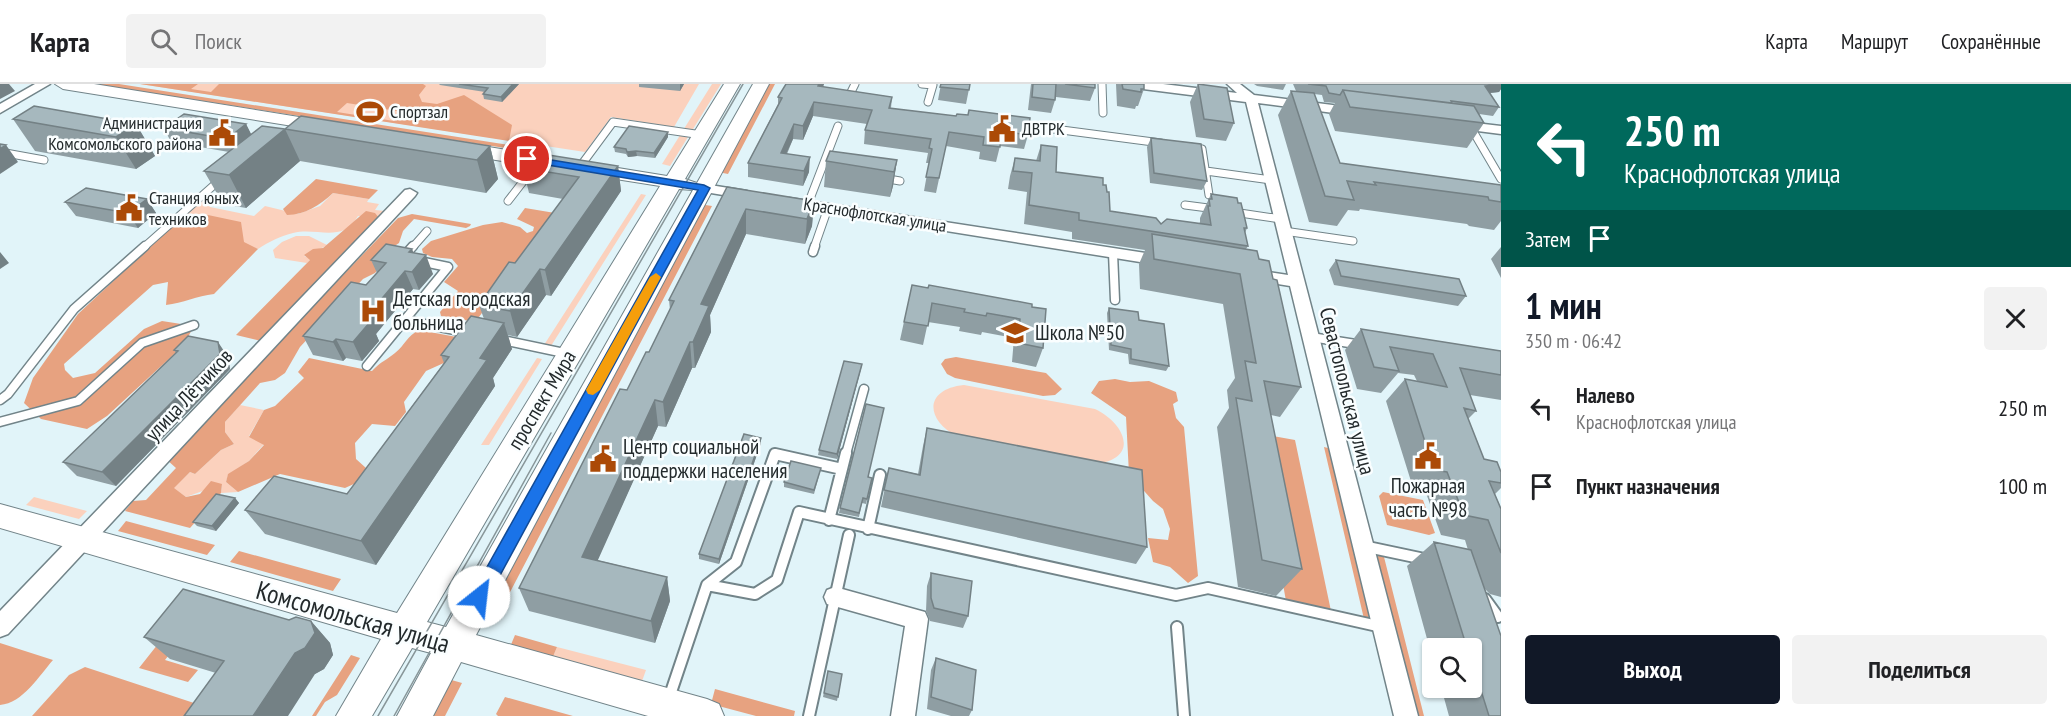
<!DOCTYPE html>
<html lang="ru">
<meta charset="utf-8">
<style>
:root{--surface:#fff;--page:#f2f2f2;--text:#202124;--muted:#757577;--line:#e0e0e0;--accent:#111827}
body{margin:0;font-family:"PT Sans Narrow",sans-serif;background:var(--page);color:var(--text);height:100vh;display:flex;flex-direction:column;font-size:22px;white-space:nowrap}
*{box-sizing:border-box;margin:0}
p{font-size:20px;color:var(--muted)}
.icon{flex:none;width:33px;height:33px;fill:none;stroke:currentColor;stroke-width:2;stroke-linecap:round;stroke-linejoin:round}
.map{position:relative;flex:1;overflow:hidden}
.details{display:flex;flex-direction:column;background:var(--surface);width:570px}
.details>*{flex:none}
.hud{background:#00695c;color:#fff;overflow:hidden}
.tools{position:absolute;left:1422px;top:554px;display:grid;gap:12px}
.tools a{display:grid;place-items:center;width:60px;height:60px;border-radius:6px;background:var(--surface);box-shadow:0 2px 4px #0004;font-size:30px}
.pin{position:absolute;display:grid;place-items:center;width:51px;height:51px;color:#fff;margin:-26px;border:3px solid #fff;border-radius:50%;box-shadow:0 2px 6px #0007}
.me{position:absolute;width:66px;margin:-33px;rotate:29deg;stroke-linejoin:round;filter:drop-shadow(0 0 4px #0008)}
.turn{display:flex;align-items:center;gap:21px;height:126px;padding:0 24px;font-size:27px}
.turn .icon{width:78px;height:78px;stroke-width:2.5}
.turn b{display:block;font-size:42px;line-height:51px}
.then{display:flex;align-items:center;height:57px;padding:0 24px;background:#0003;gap:12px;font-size:22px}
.round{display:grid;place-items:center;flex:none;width:63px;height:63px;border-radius:6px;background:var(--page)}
.summary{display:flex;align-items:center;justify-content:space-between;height:102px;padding:0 24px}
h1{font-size:36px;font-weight:700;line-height:45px;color:var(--accent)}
.action{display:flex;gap:12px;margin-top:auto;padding:12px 24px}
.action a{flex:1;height:69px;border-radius:6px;background:var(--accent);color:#fff;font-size:24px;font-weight:700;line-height:69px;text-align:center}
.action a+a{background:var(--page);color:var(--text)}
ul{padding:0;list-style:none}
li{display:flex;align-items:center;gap:18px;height:78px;padding:0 24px}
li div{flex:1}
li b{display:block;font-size:22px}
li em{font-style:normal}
header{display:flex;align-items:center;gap:36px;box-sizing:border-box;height:84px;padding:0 30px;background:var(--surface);border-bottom:2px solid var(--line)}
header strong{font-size:28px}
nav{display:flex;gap:33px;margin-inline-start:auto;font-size:21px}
.search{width:420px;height:54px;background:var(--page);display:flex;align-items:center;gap:15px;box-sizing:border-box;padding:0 21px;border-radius:6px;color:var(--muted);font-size:22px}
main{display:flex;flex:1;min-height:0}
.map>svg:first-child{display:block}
</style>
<header>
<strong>Карта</strong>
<div class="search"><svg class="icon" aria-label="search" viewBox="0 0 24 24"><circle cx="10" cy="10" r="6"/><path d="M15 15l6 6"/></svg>Поиск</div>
<nav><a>Карта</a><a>Маршрут</a><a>Сохранённые</a></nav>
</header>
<main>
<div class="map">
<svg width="1501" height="632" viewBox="0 0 1501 632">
<rect width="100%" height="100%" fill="#e1f4f9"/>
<path fill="#fbd1bd" d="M140 0H699L674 43 611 33 585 68Z
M712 0H721L670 82 662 80Z
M333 109 369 115 367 118 379 120 375 126 385 127 379 134 358 132C342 160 318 143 293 149 281 152 268 158 258 165L179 136 205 113 210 123 254 132 265 122 298 130 320 122Z
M641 110 646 111 551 262 544 261Z
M296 152H309L327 161C319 167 314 164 304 172L311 175 307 179 275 174 273 166 282 158Z
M537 274 542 275 489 361H481Z
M964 301 1095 325C1125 339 1141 375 1095 380L957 352C925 336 924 305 964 301Z
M240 321 264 326 249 352 264 360 249 377 228 391 226 398 238 408 221 409 222 400 186 413 173 404 190 388 195 390 221 366 234 360 225 348V338Z
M34 413 87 427 79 435 26 421Z
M557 563 646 586 641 600 552 575Z"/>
<path fill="#e7a280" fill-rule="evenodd" d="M94 0H119L509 61 505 64Z
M140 0H198L191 5 211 8 219 0H423L426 2 419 11 422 18 437 20 464 11 512 41 509 57ZM347 19 403 28V29L394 37 337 28Z
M766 0H775L728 90 718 88Z
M316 95 378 106 369 115 333 109C320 121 305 131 287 131L283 125Z
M699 120 712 122 508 512 490 507Z
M525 124 555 129 479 233 470 237 441 232 440 228 458 207 444 198 458 182 452 175 432 173 423 169 422 165 431 157 483 141 502 138 520 143 527 149 533 147 534 143 517 135Z
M366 127 375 129 379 134 261 257 236 251 310 176 304 171 313 165 323 164Z
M412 130 471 140 470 142 466 144 414 135 403 147 399 159 390 165 382 181 375 189 363 195 300 263 285 289 275 296 260 299 225 338V348L234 360 221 366 195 390 190 388 174 404 186 413 200 410 211 397 222 400 221 409 190 444 125 427 133 417 146 416 176 384 166 375 398 134Z
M208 131 241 138 244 158 258 165 214 210C197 212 183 219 166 221L168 198 153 201 64 280 65 286 73 294 95 289 144 245 162 237 194 242 183 262 107 332 87 345 41 335 24 319 33 294 78 230 179 136Z
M419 246 462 254 446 278 426 287 404 318 406 328 395 342 372 340 355 359 356 375 366 384 356 399 345 404 280 390 238 408 226 398 228 390 249 377 264 361 249 353 264 326 275 322 304 294 298 288 309 274 372 287C381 277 387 276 395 269 405 261 407 252 419 246Z
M956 273 1046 289 1062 305 1055 311 1043 312 955 294 947 290 941 280 945 275Z
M1115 295 1130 298 1149 297 1176 308 1178 317 1173 320 1176 334 1184 343 1198 492 1188 499 1170 483 1153 478 1148 454 1168 456 1170 445 1163 425 1153 417 1129 390 1126 333 1091 309 1099 297Z
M1256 349 1295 356 1331 527 1286 517Z
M1324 363 1332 365 1375 538 1364 535Z
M1383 408 1423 416 1435 449 1429 451 1387 441 1379 412Z
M126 437 215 461 207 471 118 447Z
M239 467 341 495 333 507 230 478Z
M1369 469 1384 473 1424 632H1410Z
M188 522 203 527 165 576 198 586 188 598 139 584Z
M515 551 557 563 552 575 510 563Z
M0 559 53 576C39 592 23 619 0 621Z
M351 571 360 574 337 611 325 618 316 632H312Z
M85 583 197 620 195 632H32L69 591Z
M448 595 462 599 445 632H428Z
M715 605 795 627 794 632H756L711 620Z
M505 613 573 632H498L496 630Z"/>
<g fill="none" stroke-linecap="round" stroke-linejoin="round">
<defs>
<path id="lane-far2" d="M922 0 933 1 928 18
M1102 0 1103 29
M851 8 855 0
M1470 42 1501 95
M1039 43 1161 59
M1190 63 1202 65 1209 111
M0 68 44 76
M579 84 613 38 702 51
M1206 87 1271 96
M883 94 900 97
M508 117 532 86
M808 120 838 42
M1185 121 1216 125
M1233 128 1281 135
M1284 147 1353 157
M143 164 222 94
M412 164 427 147
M814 164 828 124"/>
<path id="lane-far1" d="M813 168 815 162
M1113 169 1115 216
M404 172 413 162
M404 236 470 249
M1311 253 1362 261
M498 255 569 270
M367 282 448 183 419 177
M0 316 8 310 74 225 145 162
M0 338 78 317 142 259 194 241
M775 370H777
M846 370 864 305"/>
<path id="lane" d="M829 436 842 385
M868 445 880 391
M1363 462 1429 476
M707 501 755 510 777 496 799 428 1176 511 1208 504 1382 543
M1485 515 1498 533
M1177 543 1184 632
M669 614 707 501 736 478 775 370 842 385 846 369
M809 632 849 451"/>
<path id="street" d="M35 0H50L0 29V20Z
M1129 0H1163L1237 9 1227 0H1240L1254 11 1356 24 1362 28 1356 32 1258 19 1418 632H1394L1290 202 1248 195 1240 190 1248 185 1288 191 1246 18 1135 4Z
M1458 37 1501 42V50L1454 44 1452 41 1454 38Z
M704 100 747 107 754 111 747 115 699 107 697 104 699 101Z
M410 105 417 109 415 112 8 550 0 553V527L405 106Z
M789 114 1165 172 1173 177 1165 182 784 121 782 118Z
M835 503 925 528 928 535 915 632H891L905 542 827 520 824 513 827 506Z"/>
<path id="secondary" d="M55 0H94L330 38 336 39 339 43 336 47 330 48 63 5Z
M724 0H740L685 95 697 99 753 0H769L476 551 707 615 719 620 724 632H648L461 578 433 632H397L431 569 412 564 372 632H336L381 555 0 444V420L397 529 660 102 458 70 451 68 449 64 451 60 458 58 667 92ZM679 105 693 106 446 543 427 538Z"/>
</defs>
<use href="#lane-far2" stroke="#728489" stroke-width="9"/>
<use href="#lane-far1" stroke="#728489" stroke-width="11"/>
<use href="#lane" stroke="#728489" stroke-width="14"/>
<use href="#street" stroke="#728489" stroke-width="3"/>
<use href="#secondary" stroke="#728489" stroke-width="2"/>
<use href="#lane-far2" stroke="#fff" stroke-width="7"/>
<use href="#lane-far1" stroke="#fff" stroke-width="8"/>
<use href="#lane" stroke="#fff" stroke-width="10"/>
<use href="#street" fill="#fff" fill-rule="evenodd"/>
<use href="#secondary" fill="#fff" fill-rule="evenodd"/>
<path stroke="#889699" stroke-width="1.5" d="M378 632 743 0
M394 632 551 349"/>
</g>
<path fill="#8f9ea3" d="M439 0H519L502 18 484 15 483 10 485 8 440 1Z
M639 0H684L680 7 639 3Z
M786 0H824L823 3 892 13 891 24 1028 51 1024 65 1000 62 996 78 979 75 980 68 946 62 936 109 924 107 929 79H926L928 69 864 60 865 46 867 40 813 32 803 56 793 55 787 70 809 88 803 102 748 93V79L778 20V13Z
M941 0H970L966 20 938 16Z
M1031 0H1095V4L1090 17 1056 13 1051 29 1028 26Z
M1116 0H1144V5L1138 22H1136L1135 25 1117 22Z
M1198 0 1234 39 1226 57 1196 53 1190 18Z
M1254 0H1286L1283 6 1257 2Z
M1293 0H1501V5L1499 8 1490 9 1499 23 1493 32 1479 30 1484 39 1467 64 1335 47 1329 30 1335 19 1324 18 1322 11 1314 10 1340 79 1501 101V137L1494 146 1469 142 1467 140 1360 125 1359 127 1348 126 1337 142 1309 138 1278 31 1291 7H1296Z
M13 35 136 40 155 72 136 85 35 67Z
M246 40 251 50 285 45 490 62 498 95 486 109 300 77 246 124 223 120 204 87 229 68 171 58 164 44Z
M668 48V53L655 74 637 72 628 73 626 70 615 68 614 63Z
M1151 54 1207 97 1202 106 1150 99 1147 63Z
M1041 61 1056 88 1103 101 1107 108 1110 127 1161 140H1199L1200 138V134L1211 110 1247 144 1245 149 1248 162 1246 165 1259 175 1273 195 1301 303 1280 333 1271 331 1302 485 1276 512 1238 503 1217 343 1229 324 1227 306 1235 294 1223 220 1140 205 1139 180 1145 166 1072 155V148L1024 140 1027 108 1008 105 1010 92 1015 74 1036 77Z
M897 76 893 102 890 113 824 103 826 77Z
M618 82 621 107 551 212 546 211 517 253 508 251 512 265 493 294 495 302 376 481 265 450 245 426 347 410 444 279 441 271 484 235 479 221 515 179 563 115 529 109 523 84Z
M727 103 814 117 812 142 805 160 746 150 710 231 711 248 695 284H692L666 343 658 342 597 476 667 493 670 517 655 559 529 527 519 504 627 306 649 268 670 226 669 216Z
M147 115 156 129 138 144 76 132 65 118Z
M1501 163V194L1491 175Z
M412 165 413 169 433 190 419 206 413 205 376 250 379 257 362 277 346 274 343 277 313 271 303 252 366 201 377 189 371 176Z
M1336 176 1466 212 1458 222 1334 201 1329 186Z
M912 201 1032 223 1043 264 1036 283 1012 278 1014 254 982 248 981 251 959 247 960 243 928 238 923 261 900 256Z
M1109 224 1139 236 1169 282 1166 287 1129 280 1128 270 1109 266 1107 229Z
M1361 245 1501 267V316L1470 311 1476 327 1468 335 1484 375 1501 388V404L1495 410 1501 425V513L1490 510 1485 505 1501 632H1449L1441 603H1472V564H1432V573L1407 482 1434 458 1468 466 1465 456 1441 451 1426 409 1414 407 1386 317 1405 295 1417 297 1414 291 1398 289 1381 309 1357 305 1345 266Z
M174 266 228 273 230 285 116 402 77 392 63 378 176 269Z
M862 280 837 375 818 371 819 366Z
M927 344 1147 463 1136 480 881 423 889 384 918 390 923 362Z
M761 359 719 480 699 475V470Z
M820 388 814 410 784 403V398Z
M868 393 872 394 866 420 862 419 859 433 839 429 840 424Z
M235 414 239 419 216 447 197 442 193 438Z
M931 489 968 532 963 544 930 537 926 527 927 502Z
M289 536 311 537 330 559 333 571 324 585 315 590 216 589 170 575 144 553Z
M936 574 972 626 969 632H951L927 625 931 586Z
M828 587 842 590 837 617 823 613Z"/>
<path fill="#748185" d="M0 0H9L15 7 0 15Z
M513 0H519L502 18 501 13Z
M680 0H684L680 7Z
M819 0H824L817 16 818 2Z
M1501 0V5L1499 8 1479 10 1485 2Z
M814 18 813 32 803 56V42Z
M136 40 155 72 136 85 116 53Z
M246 40 253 54 234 69 227 55Z
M794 40 793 55 780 83 781 69Z
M285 45 300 77 246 124 229 91Z
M668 48V53L655 74 654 69Z
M6 61 18 78 0 90V65Z
M490 62 498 95 486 109 477 76Z
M636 67 637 72 628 73 627 68Z
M810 73 809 88 803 102 804 87Z
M897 76 893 102 890 113 894 88Z
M618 82 621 107 551 212 545 186Z
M147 115 156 129 138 144 128 129Z
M814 117 812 142 805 160 807 135Z
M746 125V150L710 231 711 248 695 284 693 258 701 220Z
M412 165 418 181 426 171 433 190 419 206 412 188 409 168Z
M0 168 9 179 0 185Z
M540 185 546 211 517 253 510 227Z
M405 187 413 205 376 250 379 257 362 277 353 258 363 237Z
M504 239 512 265 493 294 495 302 376 481 361 457 480 274Z
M336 255 346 274 343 277 333 258Z
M218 258 228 273 230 285 116 402 102 388Z
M690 258 692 284 666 343 663 318Z
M862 280 861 285 837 375V370Z
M655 316 658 342 589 496 582 473Z
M761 354V359L719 480V475Z
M235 414 239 419 216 447 212 442Z
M667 493 670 517 655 559 651 537Z
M311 537 330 559 333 571 324 585 315 590 288 632H253L295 569Z"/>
<path fill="#a6b8be" stroke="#748185" stroke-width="1.5" d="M459 0H513L501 13 483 10 488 4Z
M786 0H819L818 2 892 13 889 24 956 32 957 30 968 31 969 26 1030 34 1028 51 1001 47 1000 63 983 61 984 53 949 48 939 94 926 93 932 65 929 64 931 55 865 46 872 26 814 18 803 42 794 40 781 69 810 73 804 87 748 79 782 14 778 13Z
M941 0H970L969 6 940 3Z
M1033 0H1056L1055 16 1032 13Z
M1065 0H1095V4Z
M1122 0H1144V5H1141V8L1123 5Z
M1198 0 1227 4 1234 39 1204 35Z
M1308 0H1500L1485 2 1499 23 1451 17 1452 19 1343 6 1340 11 1329 9 1326 2Z
M1343 6 1474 22 1484 39 1350 23Z
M1291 7 1314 9 1340 79 1501 101V118L1489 116 1488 113 1374 98 1376 101 1347 97 1354 116 1325 112Z
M34 22 136 40 116 53 13 35Z
M184 30 246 40 227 55 164 44Z
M301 32 490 62 477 76 285 45Z
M262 42 285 45 229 91 204 87Z
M629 42 668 48 654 69 636 67 627 68 626 65 614 63Z
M1151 54 1201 60 1207 97 1154 89Z
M0 60 6 61 0 65Z
M1041 61 1057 63 1056 88 1103 94V101H1106L1107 108H1109L1110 127 1156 134 1161 140 1167 135 1211 141 1208 122H1210L1209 115H1212L1211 110 1237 114 1238 119H1241L1244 131 1247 144H1244L1248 162 1079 136V129L1029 121 1032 89 1013 87 1015 74 1040 77Z
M830 67 897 76 894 88 826 77Z
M536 69 618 82 545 186 540 185 510 227 479 221 509 178 515 179 579 93 523 84Z
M727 103 814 117 807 135 746 125 701 220 709 222 693 258H690L663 318 655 316 582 473 667 493 651 537 519 504 620 305 627 306 646 268H649L674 217 669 216Z
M86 104 147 115 128 129 65 118Z
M1152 150 1257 167 1259 175 1269 177 1273 195 1277 196 1301 303 1264 297 1302 485 1262 476 1236 314 1252 317 1245 277 1256 279 1240 190 1154 175Z
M386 160 412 165 409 168 426 171 412 188 405 187 363 237 370 238 353 258 336 255 333 258 303 252 351 198 366 201 386 179 371 176Z
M1336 176 1459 195 1466 212 1341 192Z
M912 201 928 204 929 201 1032 220V223L1046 225 1043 264 1018 259 1020 235 987 229 986 232 964 228 965 225 932 219 928 242 904 238Z
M1109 224 1138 228 1139 236 1164 240 1169 282 1131 275V265L1111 261Z
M471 232 504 239 480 274 487 276 361 457 245 426 274 392 347 410 449 273 441 271Z
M1361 245 1501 267V291L1460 284 1476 327 1464 324 1484 375 1497 378 1501 388V399L1489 397 1501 425V469L1488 436 1464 431 1447 388 1434 386 1405 295 1447 303 1433 270 1390 263 1399 287 1374 283Z
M188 252 218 258 220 270 102 388 63 378 178 267 174 266Z
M844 277 862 280 837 370 819 366Z
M866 320 884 324 868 393 872 394 867 415 863 414 859 429 840 424Z
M927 344 1142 386 1147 463 884 406 889 384 920 391Z
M744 350 761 354 719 475 699 470Z
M791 377 821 384 814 406 784 398Z
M216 410 235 414 212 442 193 438Z
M1434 458 1471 466 1501 552V632H1489L1472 578V564H1467Z
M931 489 972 497 968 532 934 524 931 514Z
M183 505 289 536 296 533 311 537 315 549 305 564 295 569 253 632H184L224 577 144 553Z
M936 574 976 586 972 626 931 613Z
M828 587 842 590 838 613 824 609Z"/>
<path fill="#1a73e8" stroke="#114b97" stroke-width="1.5" d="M527 72 704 101 710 104 485 519 479 521 473 519 471 513 473 508 698 106 524 77V73Z"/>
<path fill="#f59e0b" d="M656 189 661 193 600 306 593 311 588 310 586 306 650 193Z"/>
<defs>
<symbol id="stadium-bare" viewBox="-9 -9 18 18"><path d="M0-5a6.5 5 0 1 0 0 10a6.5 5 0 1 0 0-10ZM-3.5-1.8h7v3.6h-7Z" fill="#ab4a07" stroke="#fafeff" stroke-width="2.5" paint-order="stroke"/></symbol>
<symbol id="civic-bare" viewBox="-9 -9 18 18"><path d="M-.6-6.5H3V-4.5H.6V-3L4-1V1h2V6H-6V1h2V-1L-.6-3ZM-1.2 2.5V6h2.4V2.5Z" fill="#ab4a07" stroke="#fafeff" stroke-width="2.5" paint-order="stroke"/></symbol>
<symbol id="hospital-bare" viewBox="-9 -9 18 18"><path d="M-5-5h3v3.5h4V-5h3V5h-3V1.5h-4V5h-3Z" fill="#ab4a07" stroke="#fafeff" stroke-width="2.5" paint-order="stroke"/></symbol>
<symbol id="school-bare" viewBox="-9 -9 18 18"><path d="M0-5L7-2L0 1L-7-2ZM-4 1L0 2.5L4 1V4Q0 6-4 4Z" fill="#ab4a07" stroke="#fafeff" stroke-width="2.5" paint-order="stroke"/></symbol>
</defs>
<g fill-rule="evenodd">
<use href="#stadium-bare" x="351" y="9" width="38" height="38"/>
<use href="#civic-bare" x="983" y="26" width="38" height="38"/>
<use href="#civic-bare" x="203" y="30" width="38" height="38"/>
<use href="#civic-bare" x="110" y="105" width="38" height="38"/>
<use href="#hospital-bare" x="354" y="208" width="38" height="38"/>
<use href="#school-bare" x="996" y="230" width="38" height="38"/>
<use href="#civic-bare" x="1409" y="353" width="38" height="38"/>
<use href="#civic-bare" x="584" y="356" width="38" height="38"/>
</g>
<g text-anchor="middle" stroke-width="5" stroke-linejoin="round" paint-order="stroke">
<g font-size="18" fill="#232a2c" stroke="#fafeff" text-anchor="start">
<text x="390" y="34">Спортзал</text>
<text x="202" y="45" text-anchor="end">Администрация<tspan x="202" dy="21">Комсомольского района</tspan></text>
<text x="1022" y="51">ДВТРК</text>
<text x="149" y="120">Станция юных<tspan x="149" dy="21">техников</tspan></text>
</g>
<g font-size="18" fill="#232a2c" stroke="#fafeff">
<text transform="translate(875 131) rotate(9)" y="6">Краснофлотская улица</text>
</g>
<g font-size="21" fill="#232a2c" stroke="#fafeff" text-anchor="start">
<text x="393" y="222">Детская городская<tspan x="393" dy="24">больница</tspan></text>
<text x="1035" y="256">Школа №50</text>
<text x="623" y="370">Центр социальной<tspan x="623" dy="24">поддержки населения</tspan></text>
<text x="1428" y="409" text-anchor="middle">Пожарная<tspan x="1428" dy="24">часть №98</tspan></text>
</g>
<g font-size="21" fill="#232a2c" stroke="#fafeff">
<text transform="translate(1347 307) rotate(76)" y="7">Севастопольская улица</text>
<text transform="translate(189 311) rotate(-47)" y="7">улица Лётчиков</text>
<text transform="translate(542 316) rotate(-59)" y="7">проспект Мира</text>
</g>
<g font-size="26" fill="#232a2c" stroke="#fafeff">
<text transform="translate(353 533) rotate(16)" y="9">Комсомольская улица</text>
</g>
</g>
</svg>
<div class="tools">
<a><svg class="icon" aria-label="search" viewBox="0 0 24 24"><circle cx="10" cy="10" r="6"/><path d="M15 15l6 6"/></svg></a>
</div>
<div class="pin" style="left:527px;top:75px;background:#d93025"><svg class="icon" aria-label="arrive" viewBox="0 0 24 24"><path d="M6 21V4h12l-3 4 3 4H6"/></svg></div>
<svg class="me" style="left:479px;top:513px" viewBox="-20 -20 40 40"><circle r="19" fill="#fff"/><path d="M0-13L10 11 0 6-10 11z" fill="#1a73e8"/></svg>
</div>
<section class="details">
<div class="hud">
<div class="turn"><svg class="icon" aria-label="left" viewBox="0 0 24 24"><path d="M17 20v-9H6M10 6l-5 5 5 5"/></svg><div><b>250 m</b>Краснофлотская улица</div></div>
<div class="then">Затем<svg class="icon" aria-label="arrive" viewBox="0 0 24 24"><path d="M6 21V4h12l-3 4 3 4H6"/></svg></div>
</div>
<div class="summary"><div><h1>1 мин</h1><p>350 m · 06:42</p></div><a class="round"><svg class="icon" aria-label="close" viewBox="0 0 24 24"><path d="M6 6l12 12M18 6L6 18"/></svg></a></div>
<ul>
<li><svg class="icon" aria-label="left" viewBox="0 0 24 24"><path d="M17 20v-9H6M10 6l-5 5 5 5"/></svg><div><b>Налево</b><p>Краснофлотская улица</p></div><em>250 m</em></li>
<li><svg class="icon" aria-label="arrive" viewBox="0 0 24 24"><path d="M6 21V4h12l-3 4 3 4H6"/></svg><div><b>Пункт назначения</b></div><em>100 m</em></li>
</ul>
<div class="action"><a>Выход</a><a>Поделиться</a></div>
</section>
</main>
